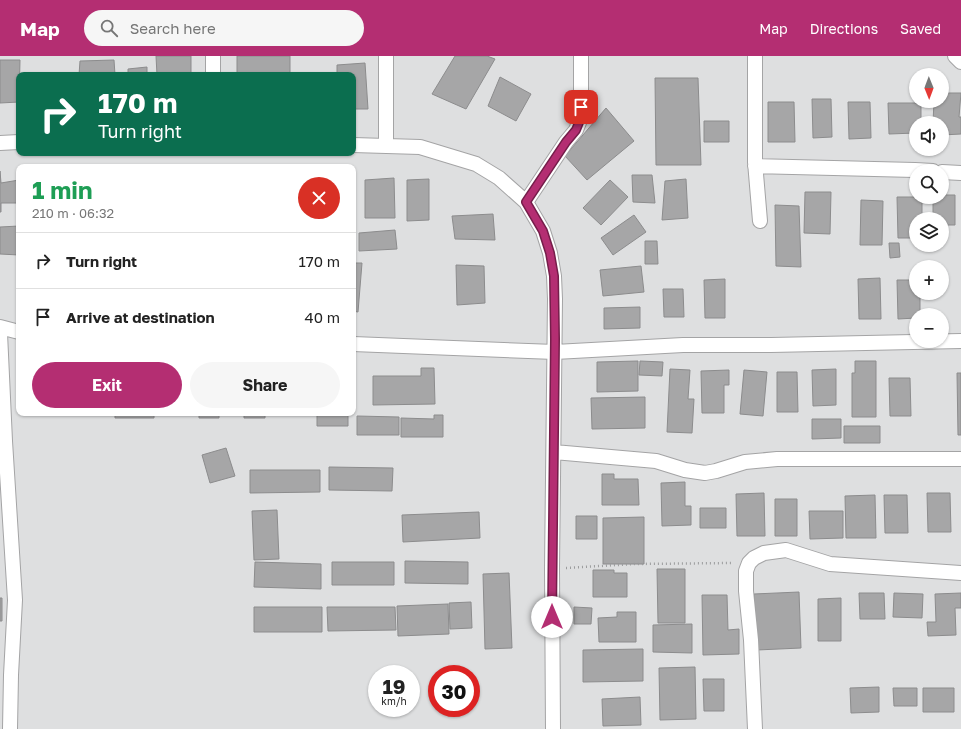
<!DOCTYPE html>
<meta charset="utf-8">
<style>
:root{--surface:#fff;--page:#f6f6f6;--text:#222;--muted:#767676;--line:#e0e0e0;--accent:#b42e72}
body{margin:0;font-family:"Golos Text",sans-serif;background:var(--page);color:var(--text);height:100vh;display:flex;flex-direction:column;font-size:15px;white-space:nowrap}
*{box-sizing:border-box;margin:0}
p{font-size:13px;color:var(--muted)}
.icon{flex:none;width:22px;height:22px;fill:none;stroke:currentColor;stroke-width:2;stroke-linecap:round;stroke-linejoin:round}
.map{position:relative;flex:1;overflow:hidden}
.details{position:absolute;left:16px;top:108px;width:340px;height:252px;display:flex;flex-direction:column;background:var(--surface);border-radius:8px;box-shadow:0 1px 3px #0004}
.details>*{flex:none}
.top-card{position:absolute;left:16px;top:16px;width:340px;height:84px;border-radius:8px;box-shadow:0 1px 3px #0004;background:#0b6e4f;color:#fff;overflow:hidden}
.needle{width:26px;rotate:179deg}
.tools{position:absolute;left:909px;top:12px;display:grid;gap:8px}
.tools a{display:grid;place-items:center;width:40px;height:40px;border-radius:50%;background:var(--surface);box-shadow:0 1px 3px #0004;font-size:20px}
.speed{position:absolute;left:368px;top:609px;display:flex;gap:8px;font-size:20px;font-weight:700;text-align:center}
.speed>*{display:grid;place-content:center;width:52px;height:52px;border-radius:50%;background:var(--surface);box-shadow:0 1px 3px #0004;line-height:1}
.speed small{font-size:10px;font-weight:400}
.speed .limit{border:6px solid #d22;background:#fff;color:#111}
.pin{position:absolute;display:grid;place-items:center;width:34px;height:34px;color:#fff;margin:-17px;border-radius:8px;box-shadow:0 2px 6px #0006}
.me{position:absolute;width:44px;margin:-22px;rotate:0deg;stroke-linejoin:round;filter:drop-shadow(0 0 3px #0008)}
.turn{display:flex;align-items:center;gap:14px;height:84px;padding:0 16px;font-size:18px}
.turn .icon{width:52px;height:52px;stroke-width:2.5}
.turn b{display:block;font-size:28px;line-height:34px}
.round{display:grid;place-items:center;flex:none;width:42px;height:42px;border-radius:21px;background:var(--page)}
.headline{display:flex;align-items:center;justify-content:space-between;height:68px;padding:0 16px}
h1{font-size:24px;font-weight:700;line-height:30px;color:#1e9e55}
.action{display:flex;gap:8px;margin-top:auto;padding:8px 16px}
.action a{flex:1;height:46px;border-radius:24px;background:var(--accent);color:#fff;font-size:16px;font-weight:700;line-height:46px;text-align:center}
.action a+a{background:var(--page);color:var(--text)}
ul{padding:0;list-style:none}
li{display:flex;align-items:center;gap:12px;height:56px;padding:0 16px;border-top:1px solid var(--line)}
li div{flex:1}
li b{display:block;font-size:15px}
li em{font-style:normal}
header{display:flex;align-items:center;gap:24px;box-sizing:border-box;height:56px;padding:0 20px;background:var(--accent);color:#fff}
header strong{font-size:19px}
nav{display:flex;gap:22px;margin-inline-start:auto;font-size:14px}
.search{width:280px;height:36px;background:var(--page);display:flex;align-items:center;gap:10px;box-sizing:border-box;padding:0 14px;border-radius:22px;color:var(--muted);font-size:15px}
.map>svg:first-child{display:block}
</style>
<header>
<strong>Map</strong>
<div class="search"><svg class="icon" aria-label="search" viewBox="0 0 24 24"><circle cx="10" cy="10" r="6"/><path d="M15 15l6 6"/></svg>Search here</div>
<nav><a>Map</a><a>Directions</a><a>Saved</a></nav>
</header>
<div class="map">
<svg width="961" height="673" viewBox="0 0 961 673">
<rect width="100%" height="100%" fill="#dedfe0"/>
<path fill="#a6a6a7" stroke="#8c8c8d" d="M156 0H191V19H157Z
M237 0H290V19H237Z
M455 0H487L495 3 466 53 432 38Z
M0 4H20L19 46 0 47Z
M114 4 115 19H79L80 5Z
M365 7 368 53H353V19H337V9Z
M147 11V19H128V13Z
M500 21 531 38 516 65 488 50Z
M655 22H698L701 109H656Z
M942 37H961L959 61H961V78L942 79V67H933L934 45H942Z
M812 43H831L832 81 813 82Z
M768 46H794L795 86H768Z
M848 46H870L871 82 849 83Z
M888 47H921V67H916V77L889 78Z
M606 52 634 85 587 124 565 100Z
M704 65H729V86H704Z
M0 115 1 127 19 124V147H1V156H0Z
M632 119H652L655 147 633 146Z
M394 122 395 162H365V124Z
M429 123V164L407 165V124Z
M686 123 688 162 662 164 665 125Z
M610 124 628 141 601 169 583 152Z
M805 136H831L830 178 804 177Z
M942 139H955V169H942V163H933V141H942Z
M897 141H922V163H916V182H898Z
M861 144 883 145 882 189H860Z
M775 149 799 150 801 211 776 210Z
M493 158 495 184 455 183 452 160Z
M634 159 646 176 613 199 601 182Z
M19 170V199L0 198V171Z
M395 174 397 193 359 195V177Z
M645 185H657L658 208H645Z
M889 187H899L900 201 890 202Z
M353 207H362L358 256 353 255Z
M456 209 484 210 485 247 457 249Z
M641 210 644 236 603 240 600 214Z
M880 222 881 263H859L858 223Z
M725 223V262H705L704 224Z
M897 224H916V237H920V259H916V262L898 263Z
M663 233H683L684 261H664Z
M640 251V272L604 273V252Z
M638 305V335L597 336V306Z
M640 305 663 306 662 320 639 319Z
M855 305H876V361H852V317H855Z
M421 312H434L435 348 373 349V320H421Z
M670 313 690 314 688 343H694L692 377 667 376Z
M836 313V349L813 350 812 314Z
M729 314V329H724V357H702L701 315Z
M744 314 767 316 763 360 740 358Z
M777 316H797L798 356H777Z
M957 317H961V379H958Z
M889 322H910L911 360H890Z
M645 341V372L592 373 591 342Z
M115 357H154V362H115Z
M199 357H219V362H199Z
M244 357H265V362H244Z
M317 357H348V370H317Z
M434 359H443V381H401V362L434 363Z
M357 360 399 361V379H357Z
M812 363H841V382L812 383Z
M844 370H880V387H844Z
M226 392 235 420 210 427 202 399Z
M329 411 393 412 392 435 329 434Z
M250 414H320V436L250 437Z
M602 418H614V423H638L639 449H602Z
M685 426V450H691V469L662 470 661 427Z
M764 437 765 480H737L736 438Z
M927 437H950L951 476H928Z
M875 439 876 482H846L845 440Z
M884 439H907L908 477H885Z
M775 443H797V480H775Z
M700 452H726V472H700Z
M277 454 279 503 254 504 252 455Z
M809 455H843V482L810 483Z
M479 456 480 482 403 486 402 459Z
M576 460H597V483H576Z
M644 461V508H603V462Z
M405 505 468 506V528L405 527Z
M255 506 321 508V533L254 531Z
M332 506H394V529H332Z
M657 513H685V567H658Z
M593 514H614V517H627V541H593Z
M509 517 512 592 485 593 483 518Z
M799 536 801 592 757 594 754 538Z
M859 537H884L885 563H860Z
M894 537 923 538 922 562 893 561Z
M961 537V552H955L956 579 928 580 927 566H936L935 538Z
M702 539H727L728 574 739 573V598L703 599Z
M0 542H2V565H0Z
M841 542V585H818V543Z
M471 546 472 572 450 573 449 547Z
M448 548 449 578 398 580 397 550Z
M254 551H322V576H254Z
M327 551H395L396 574 328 575Z
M574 551 592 552 591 568H574Z
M617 556H636V586H599L598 562 617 561Z
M692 568V597L653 596V569Z
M643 593V625L583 626V594Z
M695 611 696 663 660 664 659 612Z
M703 623H724V655H704Z
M879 631V656L851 657 850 632Z
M893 632H917V650H894Z
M923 632H954V656H923Z
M640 641 641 669 603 670 602 643Z"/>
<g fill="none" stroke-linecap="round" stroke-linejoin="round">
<defs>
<path id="minor" d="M755 0V106L760 165
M955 0 961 6
M213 19V0
M0 87 19 86
M353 89 420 91 476 108 499 122 526 146 543 175 550 197 554 220 555 243 552 513 553 673
M386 90V0
M755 110 915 114 933 115
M942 116 961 117
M526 146 566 86 576 74 580 64 581 39V0
M0 271 19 276
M0 277 5 385 15 544 11 619 10 673
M353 288 555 296 683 289H771L961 285
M554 396 656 405 685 414 705 417 716 415 745 406 777 403H961
M755 673 751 584 746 535V515L749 507 754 502 764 497 786 494 830 508 961 517"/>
</defs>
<use href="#minor" stroke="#a4a4a5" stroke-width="16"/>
<path stroke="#9a9b9c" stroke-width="2.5" stroke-dasharray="1 3" stroke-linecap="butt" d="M566 512 634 508 733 507"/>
<use href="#minor" stroke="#fff" stroke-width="14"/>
</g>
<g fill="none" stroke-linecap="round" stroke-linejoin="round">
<defs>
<path id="route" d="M552 561 555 283 554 220 550 197 543 175 526 146 566 86 576 74 580 64 581 51"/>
</defs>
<use href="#route" stroke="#751e4a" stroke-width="10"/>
<use href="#route" stroke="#b42e72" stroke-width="7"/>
</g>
</svg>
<div class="tools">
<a><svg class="needle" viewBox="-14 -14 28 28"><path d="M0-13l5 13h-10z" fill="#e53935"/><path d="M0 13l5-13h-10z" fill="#767676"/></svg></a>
<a><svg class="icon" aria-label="sound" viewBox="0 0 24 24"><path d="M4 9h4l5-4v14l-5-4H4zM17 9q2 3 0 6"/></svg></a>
<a><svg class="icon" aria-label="search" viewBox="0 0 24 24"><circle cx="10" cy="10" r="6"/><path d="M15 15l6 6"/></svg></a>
<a><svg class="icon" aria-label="layers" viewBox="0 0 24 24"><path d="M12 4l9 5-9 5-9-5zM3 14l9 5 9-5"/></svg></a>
<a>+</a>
<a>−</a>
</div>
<div class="speed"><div>19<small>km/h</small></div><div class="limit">30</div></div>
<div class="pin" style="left:581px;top:51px;background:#d93025"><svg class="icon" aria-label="arrive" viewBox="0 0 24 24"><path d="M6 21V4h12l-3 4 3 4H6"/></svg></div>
<svg class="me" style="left:552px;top:561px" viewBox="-20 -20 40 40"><circle r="19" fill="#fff"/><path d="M0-13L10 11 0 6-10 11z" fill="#b42e72"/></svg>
<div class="top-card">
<div class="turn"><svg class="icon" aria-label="right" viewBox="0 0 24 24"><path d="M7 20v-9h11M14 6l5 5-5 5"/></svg><div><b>170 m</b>Turn right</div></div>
</div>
<section class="details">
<div class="headline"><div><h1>1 min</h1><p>210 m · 06:32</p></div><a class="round" style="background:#d93025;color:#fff"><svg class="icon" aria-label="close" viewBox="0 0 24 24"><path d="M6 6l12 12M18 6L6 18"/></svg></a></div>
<ul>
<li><svg class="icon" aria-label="right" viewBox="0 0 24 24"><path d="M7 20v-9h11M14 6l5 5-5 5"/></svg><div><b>Turn right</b></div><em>170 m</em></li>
<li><svg class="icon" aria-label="arrive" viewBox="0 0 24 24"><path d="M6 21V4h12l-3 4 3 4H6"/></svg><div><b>Arrive at destination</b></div><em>40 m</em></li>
</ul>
<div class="action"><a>Exit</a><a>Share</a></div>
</section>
</div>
